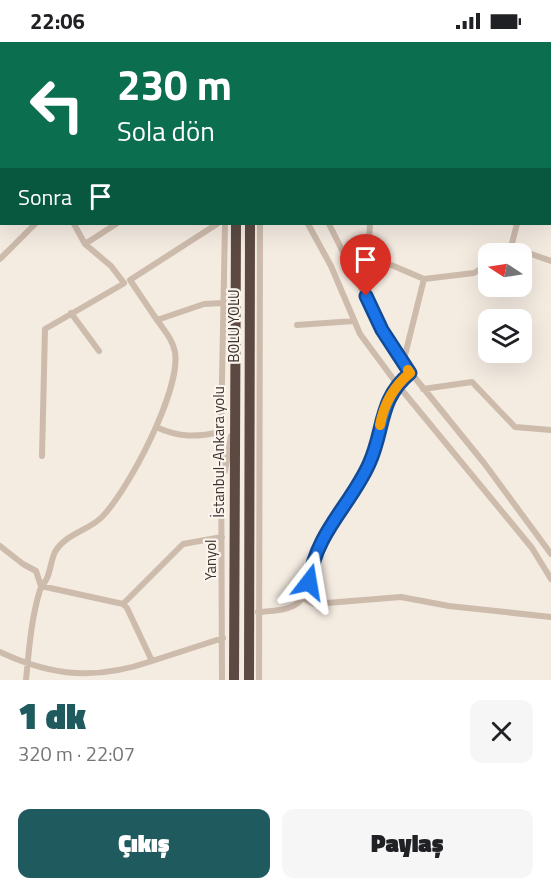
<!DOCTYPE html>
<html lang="tr">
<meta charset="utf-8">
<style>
:root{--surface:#fff;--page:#f6f6f6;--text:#202124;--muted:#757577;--accent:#1f5a5e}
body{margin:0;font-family:"Titillium Web",sans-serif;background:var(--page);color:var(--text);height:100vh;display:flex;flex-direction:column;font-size:22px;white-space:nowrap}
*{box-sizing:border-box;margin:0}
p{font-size:20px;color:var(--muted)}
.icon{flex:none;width:33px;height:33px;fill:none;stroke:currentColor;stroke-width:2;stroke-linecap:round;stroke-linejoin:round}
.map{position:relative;height:638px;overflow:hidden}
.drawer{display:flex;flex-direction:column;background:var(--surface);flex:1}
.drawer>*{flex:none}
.banner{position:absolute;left:0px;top:0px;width:552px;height:183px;box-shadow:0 6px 24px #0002;background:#0b6e4f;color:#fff;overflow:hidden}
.needle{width:39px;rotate:282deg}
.tools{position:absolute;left:478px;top:201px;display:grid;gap:12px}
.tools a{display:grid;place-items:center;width:54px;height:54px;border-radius:12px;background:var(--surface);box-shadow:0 6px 24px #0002;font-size:30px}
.pin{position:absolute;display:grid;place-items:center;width:51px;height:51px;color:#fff;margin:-62px -26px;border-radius:50% 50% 50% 0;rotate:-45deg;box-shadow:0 0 6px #0007}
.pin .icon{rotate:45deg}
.me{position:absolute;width:66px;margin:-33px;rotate:14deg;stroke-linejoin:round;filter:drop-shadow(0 0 4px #0008)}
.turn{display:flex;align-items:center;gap:21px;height:126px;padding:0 18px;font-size:27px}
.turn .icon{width:78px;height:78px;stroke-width:2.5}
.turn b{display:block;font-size:42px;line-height:51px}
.then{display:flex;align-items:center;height:57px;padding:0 18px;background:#0003;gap:12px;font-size:22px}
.round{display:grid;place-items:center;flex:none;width:63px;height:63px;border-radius:12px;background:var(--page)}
.headline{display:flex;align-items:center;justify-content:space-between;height:102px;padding:0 18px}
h1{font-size:36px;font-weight:800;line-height:45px;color:var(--accent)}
.button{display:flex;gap:12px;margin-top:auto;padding:12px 18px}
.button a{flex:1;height:69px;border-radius:12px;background:var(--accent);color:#fff;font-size:24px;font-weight:800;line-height:69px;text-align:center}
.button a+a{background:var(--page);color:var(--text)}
.status{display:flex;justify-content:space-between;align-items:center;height:42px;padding:0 30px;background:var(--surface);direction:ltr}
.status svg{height:16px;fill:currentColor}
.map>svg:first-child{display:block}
</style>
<div class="status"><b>22:06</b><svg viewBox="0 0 49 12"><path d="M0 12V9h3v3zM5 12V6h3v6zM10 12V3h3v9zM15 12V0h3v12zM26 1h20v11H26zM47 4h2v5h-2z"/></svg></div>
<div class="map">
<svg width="551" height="638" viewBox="0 0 551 638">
<rect width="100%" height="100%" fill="#f4ebe1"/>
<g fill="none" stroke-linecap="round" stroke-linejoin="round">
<path stroke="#cdbbac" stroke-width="6" d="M127 0V2
M154 0 155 2
M295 0 296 2
M346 0 348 2
M225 2V0
M283 2 284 0
M376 2 378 0
M477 2 478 0
M503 2 505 0
M550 66 551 67
M0 86 2 88
M550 93 551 92
M550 107H551
M74 182 85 202 111 224 124 241
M308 182 331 224 360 292 397 342 532 506 551 537
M329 182 382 288 403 321 484 421 551 512
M85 202 116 182
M511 205 517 182
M503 212 511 205 551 219
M368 213 370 182
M0 217 35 182
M349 220 368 213 424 237
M71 271 99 309
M157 278 130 238 217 182
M297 283 354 279
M403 321 424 237 474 231 489 222
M423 347 472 340 515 385 551 388
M156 385C180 396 197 395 221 390
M42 414 45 287 123 242
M225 429 231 394
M222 495 183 502 123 562 127 566 152 619 223 596
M0 504 23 522 36 529 41 544 123 562
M303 556 314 562 401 555 449 564 551 575
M258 570C271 569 288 569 298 561 313 549 311 519 319 502 332 476 352 454 366 429 385 394 376 360 410 331
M0 610C53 635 97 638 152 619
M26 638C29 608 31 577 40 548 42 543 45 541 47 536 51 527 51 518 55 510 65 492 88 489 102 475 129 447 181 348 175 310 173 298 164 288 157 278L204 262 223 261
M222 638 221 390 225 182
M259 638 260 182"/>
<path stroke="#5c4a42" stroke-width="10" d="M237 2V0
M250 2V0
M234 638 236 182
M249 638 250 182"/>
</g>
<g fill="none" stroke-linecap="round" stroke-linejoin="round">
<defs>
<path id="route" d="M309 540C316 490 350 464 369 422 385 387 378 358 410 331L382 288 366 254"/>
</defs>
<use href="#route" stroke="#114b97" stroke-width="15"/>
<use href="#route" stroke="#1a73e8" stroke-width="10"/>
<path stroke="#f59e0b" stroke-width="10" d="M380 383C384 362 394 344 410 331L408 328"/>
</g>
<g text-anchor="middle" stroke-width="4.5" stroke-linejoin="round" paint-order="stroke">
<g font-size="15" fill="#3b302b" stroke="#fbf5ee">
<text transform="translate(234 284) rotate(-90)" y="5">BOLU YOLU</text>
<text transform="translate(219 410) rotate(-90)" y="5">İstanbul-Ankara yolu</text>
<text transform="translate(211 518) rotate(-90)" y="5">Yanyol</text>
</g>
</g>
</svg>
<div class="tools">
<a><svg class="needle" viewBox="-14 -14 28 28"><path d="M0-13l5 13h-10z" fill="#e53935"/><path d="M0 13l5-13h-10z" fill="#757577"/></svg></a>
<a><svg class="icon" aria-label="layers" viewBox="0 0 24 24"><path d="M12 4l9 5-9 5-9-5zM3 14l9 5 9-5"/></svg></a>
</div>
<div class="pin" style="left:366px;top:254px;background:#d93025"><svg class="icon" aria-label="arrive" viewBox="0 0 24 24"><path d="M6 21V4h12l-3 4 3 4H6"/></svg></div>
<svg class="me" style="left:309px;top:540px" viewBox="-20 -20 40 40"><path d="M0-17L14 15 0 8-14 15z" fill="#1a73e8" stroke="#fff" stroke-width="4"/></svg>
<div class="banner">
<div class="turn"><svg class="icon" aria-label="left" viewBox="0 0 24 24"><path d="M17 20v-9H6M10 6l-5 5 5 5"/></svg><div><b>230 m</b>Sola dön</div></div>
<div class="then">Sonra<svg class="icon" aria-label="arrive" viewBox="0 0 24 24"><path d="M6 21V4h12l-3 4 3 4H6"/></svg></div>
</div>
</div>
<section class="drawer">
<div class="headline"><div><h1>1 dk</h1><p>320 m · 22:07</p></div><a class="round"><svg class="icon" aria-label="close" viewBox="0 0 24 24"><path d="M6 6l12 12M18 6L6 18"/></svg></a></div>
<div class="button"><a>Çıkış</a><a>Paylaş</a></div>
</section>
